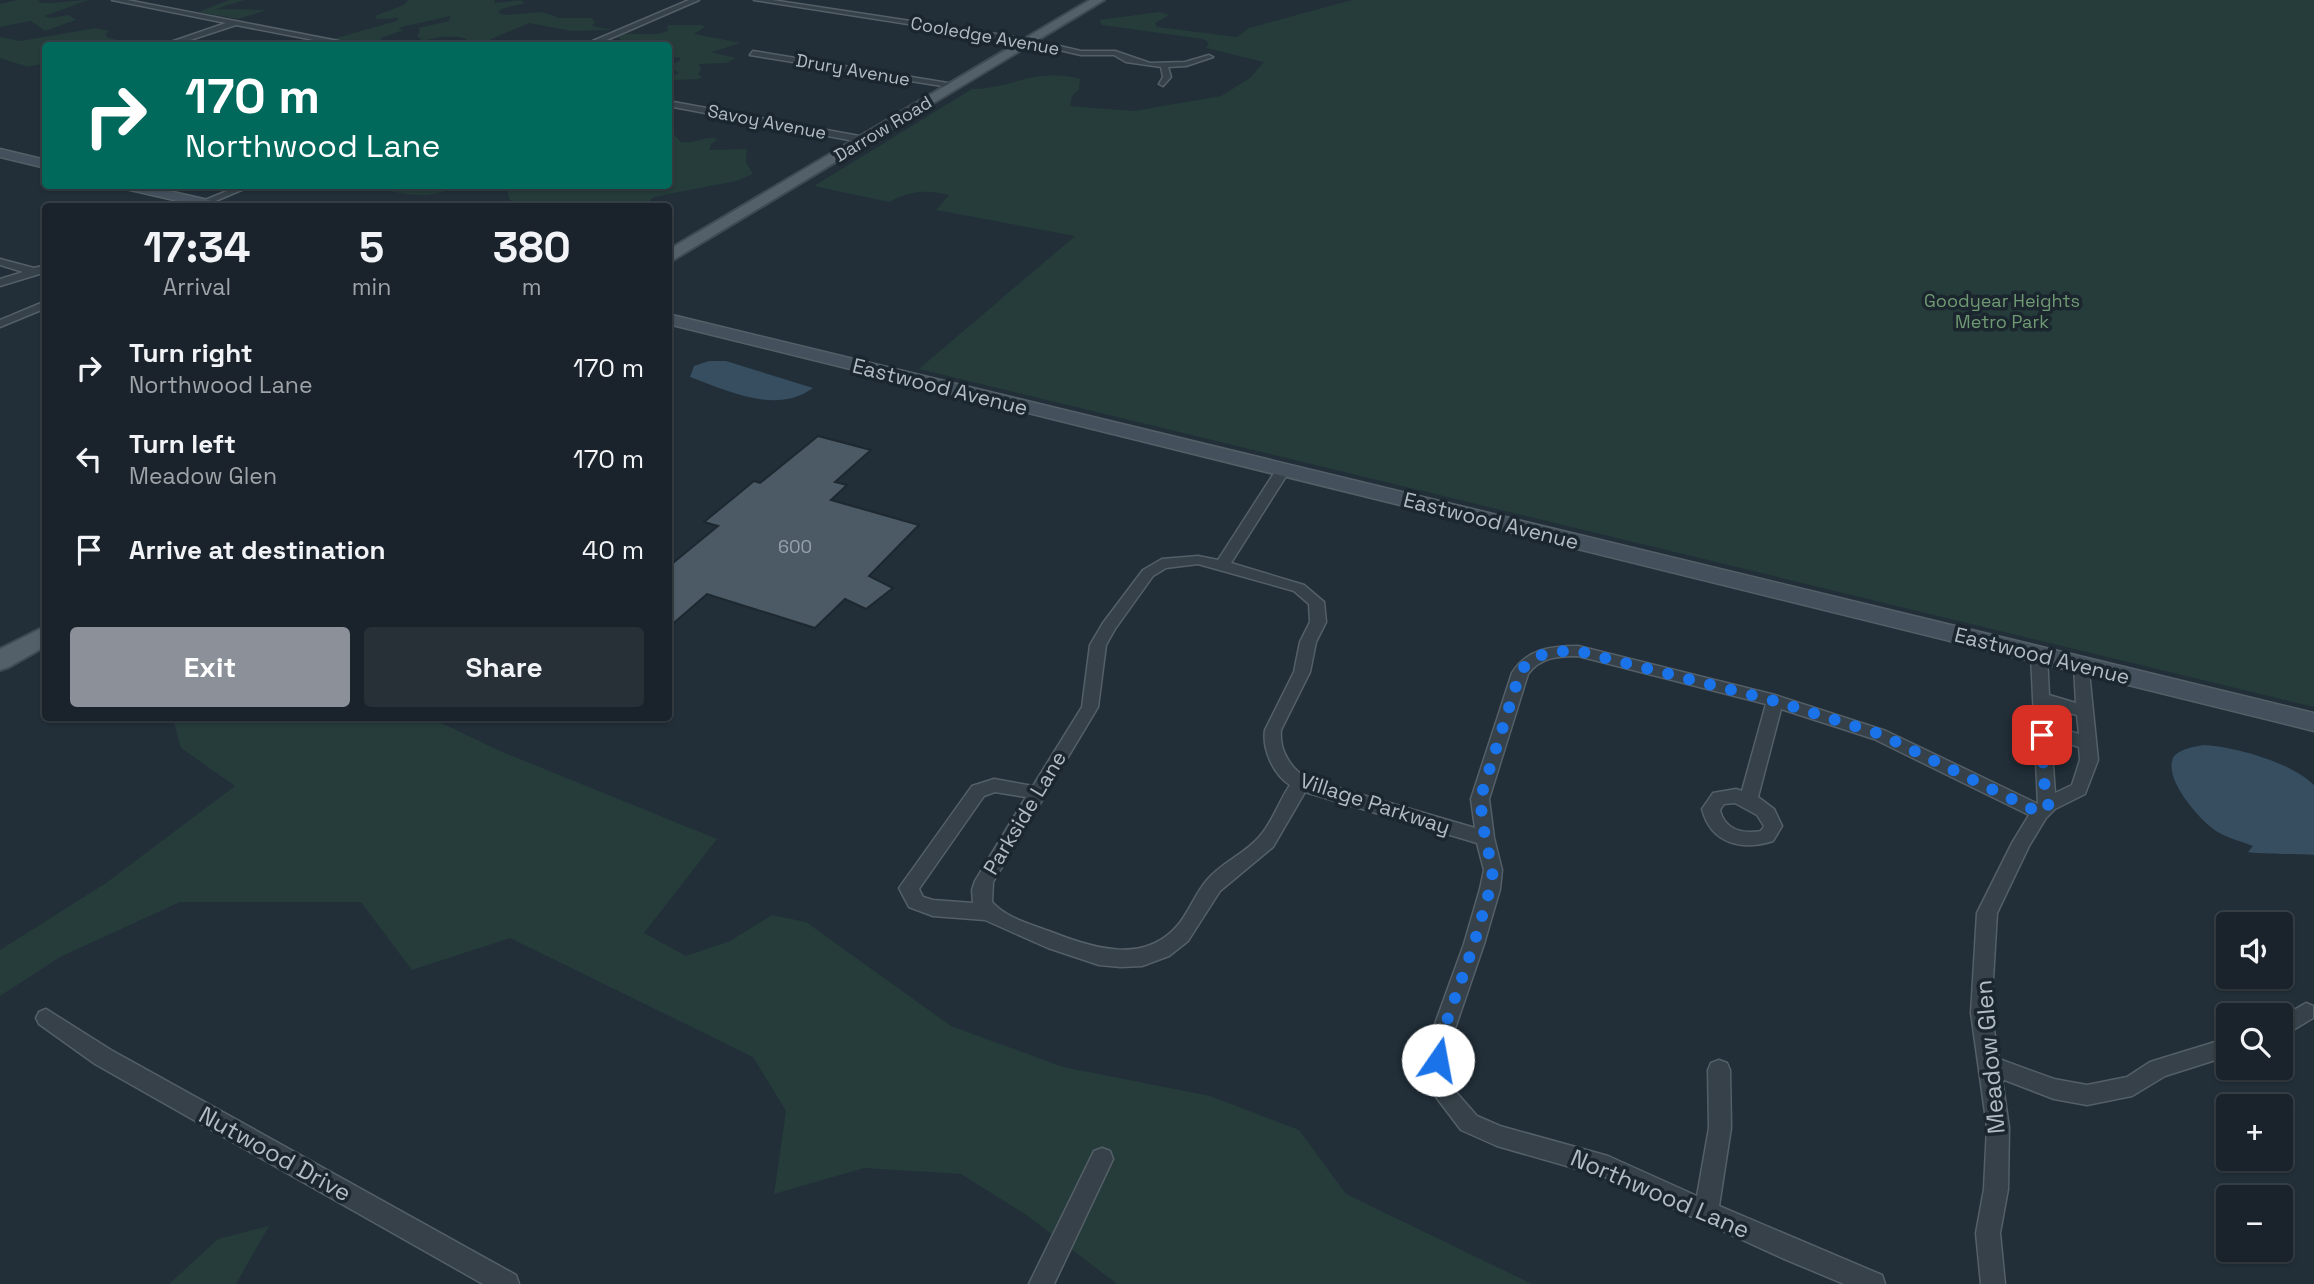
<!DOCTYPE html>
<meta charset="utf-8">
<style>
:root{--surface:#1a232b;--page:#272f37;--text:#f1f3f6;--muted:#9fa4a9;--line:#384047;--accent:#8c9099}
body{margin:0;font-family:"Space Grotesk",sans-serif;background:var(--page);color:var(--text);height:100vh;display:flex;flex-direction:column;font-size:26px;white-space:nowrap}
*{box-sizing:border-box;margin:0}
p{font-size:23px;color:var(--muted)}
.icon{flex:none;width:38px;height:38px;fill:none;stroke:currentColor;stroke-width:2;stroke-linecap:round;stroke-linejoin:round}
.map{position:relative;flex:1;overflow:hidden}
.panel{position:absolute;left:42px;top:203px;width:630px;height:518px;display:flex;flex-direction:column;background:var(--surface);border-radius:7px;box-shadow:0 2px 5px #0004,0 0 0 2px var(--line)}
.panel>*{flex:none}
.hud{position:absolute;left:42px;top:42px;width:630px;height:147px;border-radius:7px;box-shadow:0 2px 5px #0004,0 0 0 2px var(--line);background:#00695c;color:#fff;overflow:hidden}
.tools{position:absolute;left:2216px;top:912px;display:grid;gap:14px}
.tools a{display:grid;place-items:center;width:77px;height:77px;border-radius:7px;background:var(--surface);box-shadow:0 2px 5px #0004,0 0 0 2px var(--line);font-size:35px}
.pin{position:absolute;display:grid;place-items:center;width:60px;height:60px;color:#fff;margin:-30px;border-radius:14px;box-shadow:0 4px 10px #0006}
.me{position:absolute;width:77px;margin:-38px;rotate:12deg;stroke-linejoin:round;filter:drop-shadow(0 0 5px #0008)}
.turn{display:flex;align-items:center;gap:24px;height:147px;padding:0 28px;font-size:32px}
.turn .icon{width:91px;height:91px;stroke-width:2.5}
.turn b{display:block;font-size:49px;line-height:60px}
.eta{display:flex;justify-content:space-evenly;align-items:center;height:119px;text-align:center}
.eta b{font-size:42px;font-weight:800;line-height:49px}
.button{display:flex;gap:14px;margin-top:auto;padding:14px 28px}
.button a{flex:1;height:80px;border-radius:7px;background:var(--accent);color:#fff;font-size:28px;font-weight:800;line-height:80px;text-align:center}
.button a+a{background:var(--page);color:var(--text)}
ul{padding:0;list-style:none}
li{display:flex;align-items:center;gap:21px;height:91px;padding:0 28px}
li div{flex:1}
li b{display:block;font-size:26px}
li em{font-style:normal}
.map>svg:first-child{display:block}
</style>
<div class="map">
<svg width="2314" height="1284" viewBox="0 0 2314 1284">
<rect width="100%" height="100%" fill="#222f39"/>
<path fill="#253c3a" d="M18 0H40L37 2C53 5 70 0 88 0L45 16 50 18 69 15 76 20 45 31 31 21 0 27V4Z
M229 0H244L216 9 267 10 238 19 198 12Z
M408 0H495L494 3 520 0 525 3 501 9 498 13 506 15 543 12 559 18H592L595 22 592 26 612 30 572 31 529 23 477 45H459L467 39C454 34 436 37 423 41L417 36 420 31 418 28 449 21 450 16 402 27 398 29 404 30 381 38 383 42 371 45 333 39 396 21 399 18 376 19 377 15 404 5Z
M1352 0H2314V707L919 369 1075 236 936 210 949 195C926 189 910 191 889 202L814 186 972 89C1015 88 1034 67 1080 79L1079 90 1072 96 1070 106 1134 111 1221 96 1250 78 1264 62 1206 48 1209 43 1203 39 1102 25 1099 20 1159 12 1169 15 1155 23 1157 27 1237 37 1249 28Z
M669 25H702L705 27 694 34 741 43 711 52 736 58 726 63 699 64 701 70 698 74 702 77 699 79 673 80 670 77 679 73 669 66 681 60 679 57 669 59 668 46C651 45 629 50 617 36 634 30 652 39 669 30L666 28Z
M95 28 109 31 105 35 107 37 128 43V45L46 46 45 63 28 67 0 58V37L21 41Z
M669 133 674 134 681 142C696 144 704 135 718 139L711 144 709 150 747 149 746 162 753 174 736 181 654 197 644 206H521L510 200 505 186H668Z
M370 186H453C431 203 396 192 370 186Z
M173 718H431L500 751 717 839 644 933 686 956 730 941 772 915 806 922 951 1026 1063 1067 1210 1096 1299 1130 1346 1194 1532 1284H1117L1025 1214 961 1174 864 1168 774 1194 786 1111 753 1057 510 938 412 970 361 902H180L60 957 0 996V950L106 883 235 786 181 748Z
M269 1226 236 1284H169L218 1239Z"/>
<path fill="#364e5f" d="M709 361H726L813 388C776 415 729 391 690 377L694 366Z
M2203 745C2233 746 2293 763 2314 785V855C2304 854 2251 854 2248 852L2253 846C2240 841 2223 837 2212 828 2197 816 2164 779 2173 758 2178 749 2194 747 2203 745Z"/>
<path fill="#4b5a64" stroke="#1d2830" stroke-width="2" d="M818 436 871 450 835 482 847 485 831 500 919 525 869 576 893 588 866 609 845 599 815 628 707 594 668 628V567L718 526 704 522 754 481 760 483Z"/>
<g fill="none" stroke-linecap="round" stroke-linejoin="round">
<defs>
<path id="street" d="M112 0H127L364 46H345L236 25 172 46H159L226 23Z
M689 0H699L593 46H581Z
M754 0H772L1029 39 1081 51H1115L1150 63 1185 62 1209 55 1213 57 1186 66 1168 67 1171 77 1163 86 1159 84 1163 77 1161 67 1126 62 1114 55H1081L1029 43Z
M753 51 954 84 958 86 954 88 750 55Z
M668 101 865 137 870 140 865 143 668 106Z
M239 186H251L206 205 198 203Z
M0 259 34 268 46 265V272L0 286V279L23 272 0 265Z
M46 301V308L0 327V320Z
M1283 466 1290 470 1231 563 1304 585 1324 602 1326 622 1316 642 1310 672 1281 730C1279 751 1291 769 1308 779L1475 828 1471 799 1512 673C1527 649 1551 646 1578 646L1775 695 1886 731 2038 804 2031 655 2039 650 2047 655 2049 695 2076 703 2074 666 2082 661 2088 662 2098 760 2085 794 2055 809 2046 818 2029 846 1997 913 1991 1013 1999 1059 2054 1079 2087 1085 2127 1077 2150 1062 2228 1038V1056L2165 1076 2132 1096 2087 1105 2054 1099 2002 1079 2009 1127 2008 1189 2000 1233 2005 1284H1981L1976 1233 1984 1189 1987 1127 1971 1013 1977 913 2012 843 2029 815 1874 739 1781 709 1758 797 1774 809 1782 826 1773 841C1742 851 1711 844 1702 809L1713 793 1736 789 1742 791 1766 704 1578 656C1558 656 1541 657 1528 674L1489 799 1494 838 1502 870 1500 889 1484 944 1449 1046V1074L1455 1091 1477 1116 1500 1126 1608 1156 1697 1196 1709 1128 1708 1070 1711 1063 1719 1060 1727 1063 1730 1070 1731 1128 1719 1206 1882 1275 1885 1284H1844L1782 1258 1605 1177 1497 1146 1461 1130 1436 1097 1427 1074V1046L1464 944 1480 889 1484 870 1477 843 1305 792 1273 847 1220 891 1188 941 1169 956 1142 966 1121 967 1099 965 1048 948 985 920 933 916 909 907 899 888 972 786 994 779 1033 786 1082 707 1090 645 1103 623 1143 570 1162 559 1198 556 1218 560 1278 467ZM1198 564 1294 591 1309 604 1310 622 1300 642 1294 672 1265 730C1262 750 1274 775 1290 785 1279 801 1273 821 1260 836 1245 854 1222 862 1207 880 1195 894 1189 912 1178 925 1145 964 1095 949 1054 933 1034 925 1007 919 992 902L993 882 1098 707 1106 645 1115 629 1153 576 1166 568ZM2049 707 2077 715 2079 734 2050 726ZM2051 738 2079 747 2080 760 2072 785 2055 793ZM995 792 1026 797 975 881 972 890 973 903 933 900 923 897 919 889 984 796ZM1735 803 1757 815 1764 826 1761 831C1742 834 1725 830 1720 810L1724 804Z
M2306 1003 2313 1006V1018L2280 1038V1018Z
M46 1009 111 1050 516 1275 519 1284H483L95 1064 39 1024 36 1018 39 1012Z
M1102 1148 1110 1151 1113 1159 1054 1284H1029L1094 1151Z"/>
<path id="secondary" d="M0 149 46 160V168L0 157Z
M124 186H147L221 203 223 206H200L126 189Z
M668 314 2314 713V731L668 324Z"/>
<path id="primary" d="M1090 0H1104L668 263V250Z
M46 626V646L9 667 0 670V649Z"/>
</defs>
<use href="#street" stroke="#545f67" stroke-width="3"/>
<use href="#secondary" stroke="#545f67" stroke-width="3"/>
<use href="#primary" stroke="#3f4a52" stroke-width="4"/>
<use href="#street" fill="#364149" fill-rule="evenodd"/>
<use href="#secondary" fill="#44515c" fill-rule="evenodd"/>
<use href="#primary" fill="#546069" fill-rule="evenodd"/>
</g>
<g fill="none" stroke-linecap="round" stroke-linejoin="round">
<path stroke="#1a73e8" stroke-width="12" stroke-dasharray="0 21.6" d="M1438 1060V1046L1474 944 1490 889 1493 870 1485 838 1480 799 1520 673C1532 652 1554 651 1578 651L1775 701 1880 734 2040 813 2049 804 2044 782 2042 735"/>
</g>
<g text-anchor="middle" stroke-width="7" stroke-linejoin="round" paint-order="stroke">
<g font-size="18" fill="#b1bcc5" stroke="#1b262e">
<text transform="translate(985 36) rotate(10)" y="6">Cooledge Avenue</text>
<text transform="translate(853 70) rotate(10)" y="6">Drury Avenue</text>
<text transform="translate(767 122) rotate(11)" y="6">Savoy Avenue</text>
<text transform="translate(883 129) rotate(-31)" y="6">Darrow Road</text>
</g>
<g font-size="18" fill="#709a73" stroke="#1b262e">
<text x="2002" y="307">Goodyear Heights<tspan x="2002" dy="21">Metro Park</tspan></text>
</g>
<g font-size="18" fill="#98a4ad">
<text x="795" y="553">600</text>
</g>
<g font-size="21" fill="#b1bcc5" stroke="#1b262e">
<text transform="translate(940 387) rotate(14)" y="7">Eastwood Avenue</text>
<text transform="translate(1491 521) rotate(14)" y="7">Eastwood Avenue</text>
<text transform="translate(2042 656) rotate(14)" y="7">Eastwood Avenue</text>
<text transform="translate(1375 804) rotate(18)" y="7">Village Parkway</text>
<text transform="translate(1025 813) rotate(-59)" y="7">Parkside Lane</text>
</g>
<g font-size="24" fill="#b1bcc5" stroke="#1b262e">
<text transform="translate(1990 1057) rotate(-95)" y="8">Meadow Glen</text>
<text transform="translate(275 1154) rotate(29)" y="8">Nutwood Drive</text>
<text transform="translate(1660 1194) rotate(23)" y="8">Northwood Lane</text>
</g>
</g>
</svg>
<div class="tools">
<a><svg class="icon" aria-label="sound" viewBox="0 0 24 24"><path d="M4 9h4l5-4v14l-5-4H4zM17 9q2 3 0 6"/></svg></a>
<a><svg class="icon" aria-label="search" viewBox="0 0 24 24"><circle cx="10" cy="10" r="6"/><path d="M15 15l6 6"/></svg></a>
<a>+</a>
<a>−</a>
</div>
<div class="pin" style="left:2042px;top:735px;background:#d93025"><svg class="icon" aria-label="arrive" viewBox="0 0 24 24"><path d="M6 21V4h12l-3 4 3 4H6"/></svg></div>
<svg class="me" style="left:1438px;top:1060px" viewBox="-20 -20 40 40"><circle r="19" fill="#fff"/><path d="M0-13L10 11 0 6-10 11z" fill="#1a73e8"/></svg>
<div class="hud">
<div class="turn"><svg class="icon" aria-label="right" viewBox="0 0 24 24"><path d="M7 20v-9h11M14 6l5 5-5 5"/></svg><div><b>170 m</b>Northwood Lane</div></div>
</div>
<section class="panel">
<div class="eta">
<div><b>17:34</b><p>Arrival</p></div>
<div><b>5</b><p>min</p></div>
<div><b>380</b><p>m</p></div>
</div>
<ul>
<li><svg class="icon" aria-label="right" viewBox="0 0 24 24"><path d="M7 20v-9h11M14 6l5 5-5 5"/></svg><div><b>Turn right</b><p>Northwood Lane</p></div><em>170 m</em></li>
<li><svg class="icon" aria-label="left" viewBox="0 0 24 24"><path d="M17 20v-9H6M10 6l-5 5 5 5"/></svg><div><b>Turn left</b><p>Meadow Glen</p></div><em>170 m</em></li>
<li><svg class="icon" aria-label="arrive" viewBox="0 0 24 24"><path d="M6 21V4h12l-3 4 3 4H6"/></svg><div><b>Arrive at destination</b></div><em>40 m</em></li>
</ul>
<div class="button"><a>Exit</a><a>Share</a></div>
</section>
</div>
